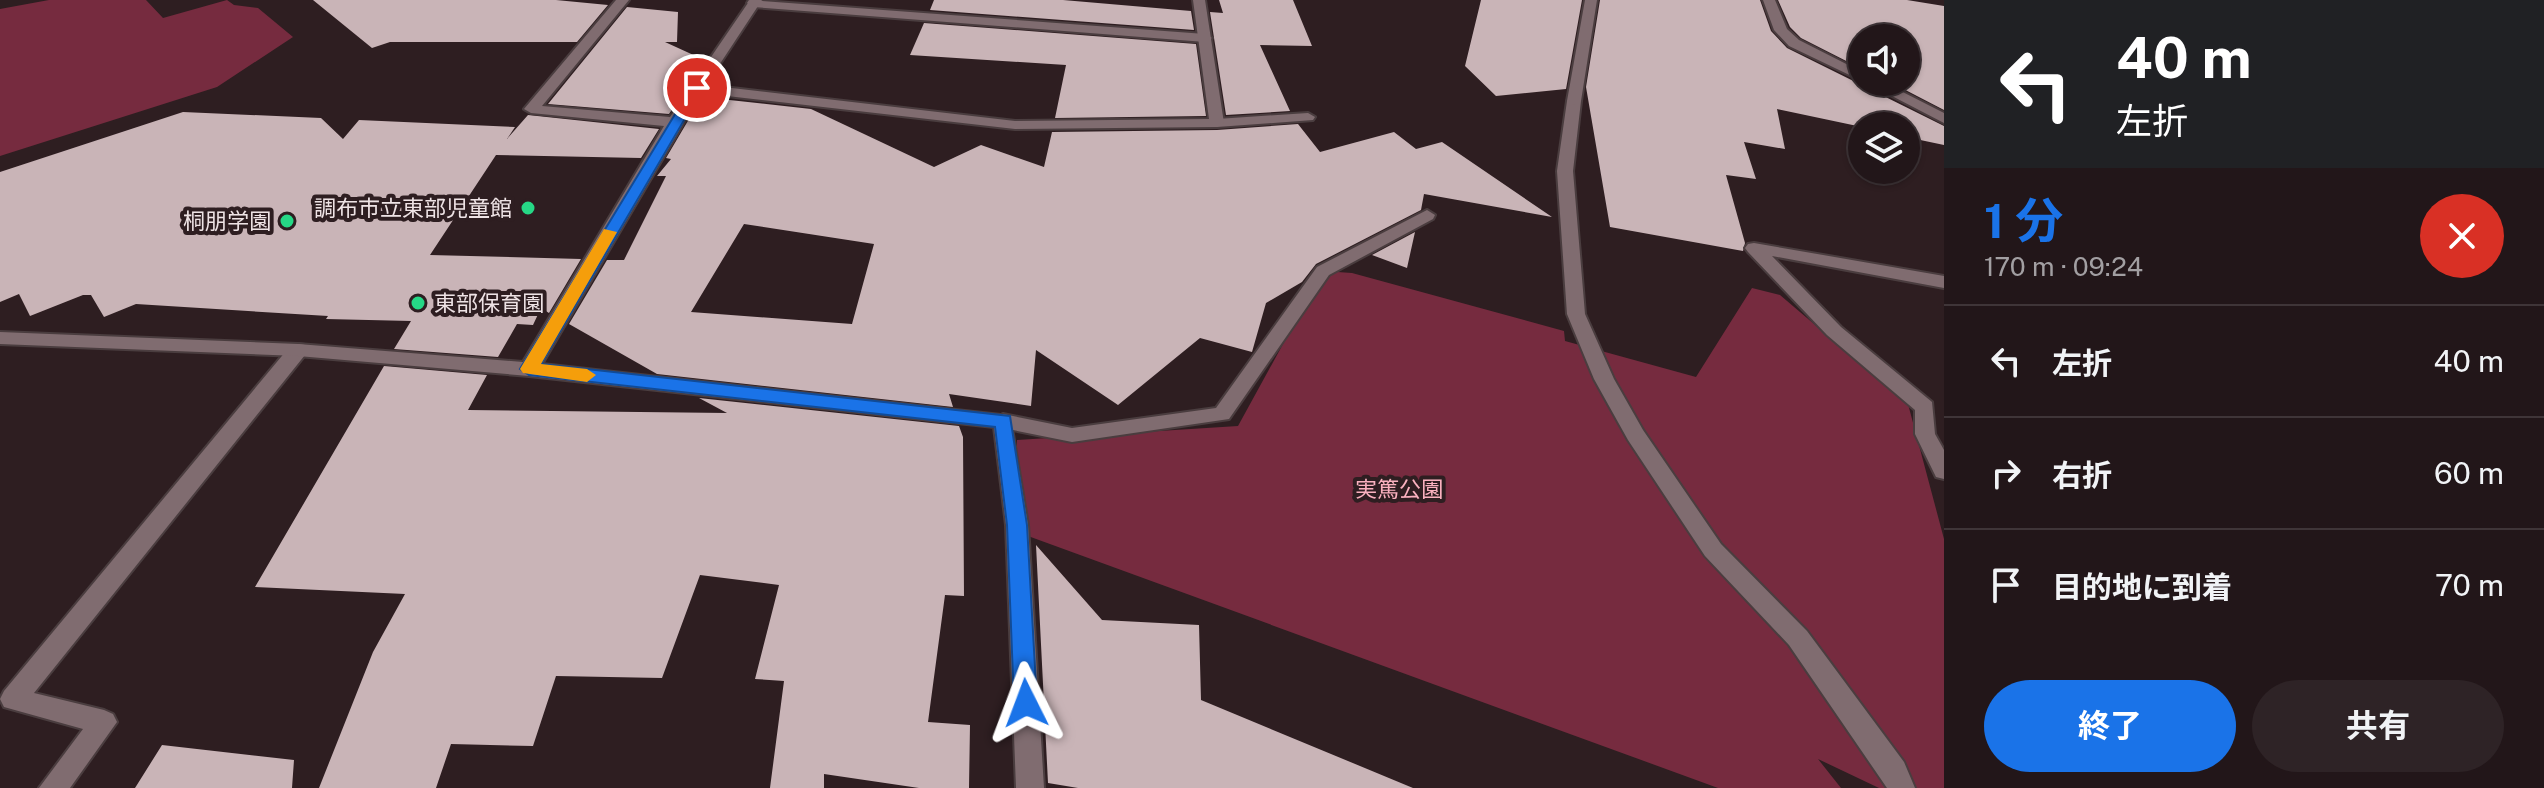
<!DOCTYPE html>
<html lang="ja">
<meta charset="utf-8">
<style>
:root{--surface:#221619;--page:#2e2326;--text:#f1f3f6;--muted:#a29fa2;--line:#3f3538;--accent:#1a73e8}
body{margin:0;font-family:"Public Sans","Noto Sans JP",sans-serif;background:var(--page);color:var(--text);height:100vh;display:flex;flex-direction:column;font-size:30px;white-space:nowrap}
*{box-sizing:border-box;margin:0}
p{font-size:26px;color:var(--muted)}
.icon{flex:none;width:44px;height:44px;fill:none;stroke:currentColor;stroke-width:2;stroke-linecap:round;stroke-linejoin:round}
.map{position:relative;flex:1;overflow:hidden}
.details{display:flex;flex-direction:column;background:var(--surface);width:600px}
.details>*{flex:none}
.hud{background:#202124;color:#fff;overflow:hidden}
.tools{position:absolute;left:1848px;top:24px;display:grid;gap:16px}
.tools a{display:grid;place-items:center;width:72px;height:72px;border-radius:50%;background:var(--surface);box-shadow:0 2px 6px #0004,0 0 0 2px var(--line);font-size:40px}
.pin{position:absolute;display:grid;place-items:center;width:68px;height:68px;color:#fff;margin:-34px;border:4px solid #fff;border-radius:50%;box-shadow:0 2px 8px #0007}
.me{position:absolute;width:88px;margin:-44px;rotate:357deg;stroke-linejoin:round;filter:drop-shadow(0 0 6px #0008)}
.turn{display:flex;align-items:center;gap:28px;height:168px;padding:0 40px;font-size:36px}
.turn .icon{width:104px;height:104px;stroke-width:2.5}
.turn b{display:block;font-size:56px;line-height:68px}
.round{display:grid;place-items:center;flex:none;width:84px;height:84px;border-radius:42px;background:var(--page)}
.headline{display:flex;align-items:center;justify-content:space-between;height:136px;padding:0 40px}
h1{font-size:48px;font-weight:700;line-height:60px;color:var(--accent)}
.action{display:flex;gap:16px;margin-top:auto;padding:16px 40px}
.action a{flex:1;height:92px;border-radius:48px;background:var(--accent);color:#fff;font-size:32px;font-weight:700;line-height:92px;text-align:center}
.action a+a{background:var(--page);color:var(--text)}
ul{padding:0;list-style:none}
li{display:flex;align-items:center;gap:24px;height:112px;padding:0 40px;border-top:2px solid var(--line)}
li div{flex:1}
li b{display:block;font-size:30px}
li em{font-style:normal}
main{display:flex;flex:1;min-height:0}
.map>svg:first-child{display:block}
</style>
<main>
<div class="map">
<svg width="1944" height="788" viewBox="0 0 1944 788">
<rect width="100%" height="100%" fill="#2e1e21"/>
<path fill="#762b3f" d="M49 0H146L163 18 227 0 234 5 258 8 293 37 217 87 0 156V9Z
M1323 271 1352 273 1564 331 1565 341 1696 377 1752 288 1780 295 1908 404 1944 539V788H1879L1818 759 1841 788H1718L1017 532V440L1238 426Z"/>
<path fill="#c9b4b7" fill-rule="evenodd" d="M313 0H556L608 5 577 42H390L372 48Z
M934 0H1063L1191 11 1194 30 930 10Z
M1219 0H1293L1312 46 1260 45 1290 111 1226 115 1210 12 1223 13Z
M1481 0H1582L1566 89 1496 96 1465 66Z
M1600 0H1760L1771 31 1787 48 1944 126V145L1906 137V126L1862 127 1777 109 1785 149 1744 142 1756 179 1726 175 1745 243 1743 251 1610 227 1586 87Z
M1778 0H1907L1944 6V110L1890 82H1906V38H1862V69L1801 38 1790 27Z
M627 7 678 12 677 42H665L700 58 673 93 682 95 669 114 548 104Z
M924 23 1196 44 1206 116 1055 118 1066 65 910 55Z
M702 97 811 109 934 167 981 145 1044 167 1052 132 1217 130 1298 124 1320 152 1394 132 1416 149 1442 142 1552 217 1424 194 1421 210 1316 264 1302 282 1266 303 1252 352 1200 338 1118 405 1036 350 1031 406 949 394 953 407 657 374 569 324 607 260H624L666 176H657L671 159 666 158ZM744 224 874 244 852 324 691 312Z
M183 112 321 118 343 139 359 120 515 127 507 139 528 115 659 129 641 158 496 155 430 255 581 259 549 313 541 308 533 325 517 324 498 357 394 349 411 321 326 319 328 316 136 304 104 317 91 295H83L30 316 19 294 0 302V172Z
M1415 232 1407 268 1372 255Z
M384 366 487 375 468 410 727 413 699 398 959 426 963 437 964 596 945 595 928 722 970 725 969 788H919L824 774V788H770L784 681 755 679 779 585 700 575 662 678 556 676 533 746 451 744 436 788H319L373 652 405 594 255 587Z
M1036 545 1102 620 1199 625 1201 700 1413 788H1078L1048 783Z
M162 745 294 760 292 788H135Z"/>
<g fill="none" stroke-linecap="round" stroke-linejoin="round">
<defs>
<path id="lane" d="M749 0 1205 34 1212 38 1205 42 753 7 747 3Z
M1574 97 1581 101 1573 171 1585 314 1614 379 1643 430 1721 544 1807 631 1904 762 1915 788H1887L1789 645 1705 556 1628 440 1594 379 1567 314 1557 171 1567 101Z
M1308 113 1315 117 1313 120 1217 127 1210 123 1217 119Z
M1427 210 1435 215 1433 219 1329 275 1229 419 1072 442 1003 428 993 421 1003 414 1072 428 1216 408 1317 267Z
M298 344 305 345 308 350 305 355 34 693 104 710 113 714 117 722 70 788H39L83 729 4 707 0 699 4 691 291 345Z"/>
<path id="street" d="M616 0H629L542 106 670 117 750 0H762L706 85 1015 121 1209 119 1193 0H1205L1224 123 1217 127 1015 129 701 93 542 364 1010 416 1028 525 1044 788H1016L1006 525 994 427 529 376 298 356 0 344V332L298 344 523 362 664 126 531 113 524 109Z
M1585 0H1597L1581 101 1574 105 1567 101Z
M1763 0H1775L1787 29 1799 40 1862 72V81L1789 46 1774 30Z
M1865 82H1883L1944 113V123Z
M1754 243 1944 276V288L1772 256 1841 327 1932 402 1935 434 1944 450V479L1936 477 1915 434V410L1827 335 1748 252 1745 248 1748 244Z"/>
</defs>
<use href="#lane" stroke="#4a3d3f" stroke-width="4"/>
<use href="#street" stroke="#4a3d3f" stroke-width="4"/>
<use href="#lane" fill="#806c70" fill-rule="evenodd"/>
<use href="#street" fill="#806c70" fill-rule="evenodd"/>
</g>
<path fill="#1a73e8" stroke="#114b97" stroke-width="2" d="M697 85 703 88 541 364 1010 416 1027 525 1037 703 1034 710 1026 713 1017 710 1014 703 1007 525 995 427 529 375 520 369 691 88Z"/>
<path fill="#f59e0b" d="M604 229 617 232 541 364 587 369 596 375 587 382 523 373 520 369Z"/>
<g fill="#26d886" stroke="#2e1e21" stroke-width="3">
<circle cx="528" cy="208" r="8"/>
<circle cx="287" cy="221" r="8"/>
<circle cx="418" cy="303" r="8"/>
</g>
<g text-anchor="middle" stroke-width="8" stroke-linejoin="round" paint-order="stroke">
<g font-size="22" fill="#eee3e5" stroke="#2e1e21" text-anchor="end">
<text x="512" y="216">調布市立東部児童館</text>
<text x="271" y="229">桐朋学園</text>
<text x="434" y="311" text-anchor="start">東部保育園</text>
</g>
<g font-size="22" fill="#fab1bf" stroke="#2e1e21">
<text x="1399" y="497">実篤公園</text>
</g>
</g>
</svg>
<div class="tools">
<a><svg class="icon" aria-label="sound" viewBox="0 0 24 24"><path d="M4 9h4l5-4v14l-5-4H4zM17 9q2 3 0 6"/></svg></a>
<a><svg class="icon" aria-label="layers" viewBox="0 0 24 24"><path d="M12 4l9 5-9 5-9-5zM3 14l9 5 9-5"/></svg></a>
</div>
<div class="pin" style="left:697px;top:88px;background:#d93025"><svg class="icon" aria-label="arrive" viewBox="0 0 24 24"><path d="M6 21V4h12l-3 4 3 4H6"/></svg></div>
<svg class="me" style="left:1026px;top:703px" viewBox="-20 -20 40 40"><path d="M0-17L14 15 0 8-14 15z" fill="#1a73e8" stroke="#fff" stroke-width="4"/></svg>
</div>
<section class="details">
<div class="hud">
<div class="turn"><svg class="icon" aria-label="left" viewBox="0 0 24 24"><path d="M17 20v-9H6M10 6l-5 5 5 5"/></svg><div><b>40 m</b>左折</div></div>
</div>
<div class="headline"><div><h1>1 分</h1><p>170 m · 09:24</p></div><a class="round" style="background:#d93025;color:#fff"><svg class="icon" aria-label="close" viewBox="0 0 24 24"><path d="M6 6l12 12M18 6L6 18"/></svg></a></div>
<ul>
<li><svg class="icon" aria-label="left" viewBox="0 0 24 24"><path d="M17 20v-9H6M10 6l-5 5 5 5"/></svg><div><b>左折</b></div><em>40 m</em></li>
<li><svg class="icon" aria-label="right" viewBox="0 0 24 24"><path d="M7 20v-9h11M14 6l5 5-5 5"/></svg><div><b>右折</b></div><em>60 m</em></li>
<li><svg class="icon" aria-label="arrive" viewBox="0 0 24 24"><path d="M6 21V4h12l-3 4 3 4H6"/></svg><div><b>目的地に到着</b></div><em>70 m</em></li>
</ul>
<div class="action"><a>終了</a><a>共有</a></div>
</section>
</main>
